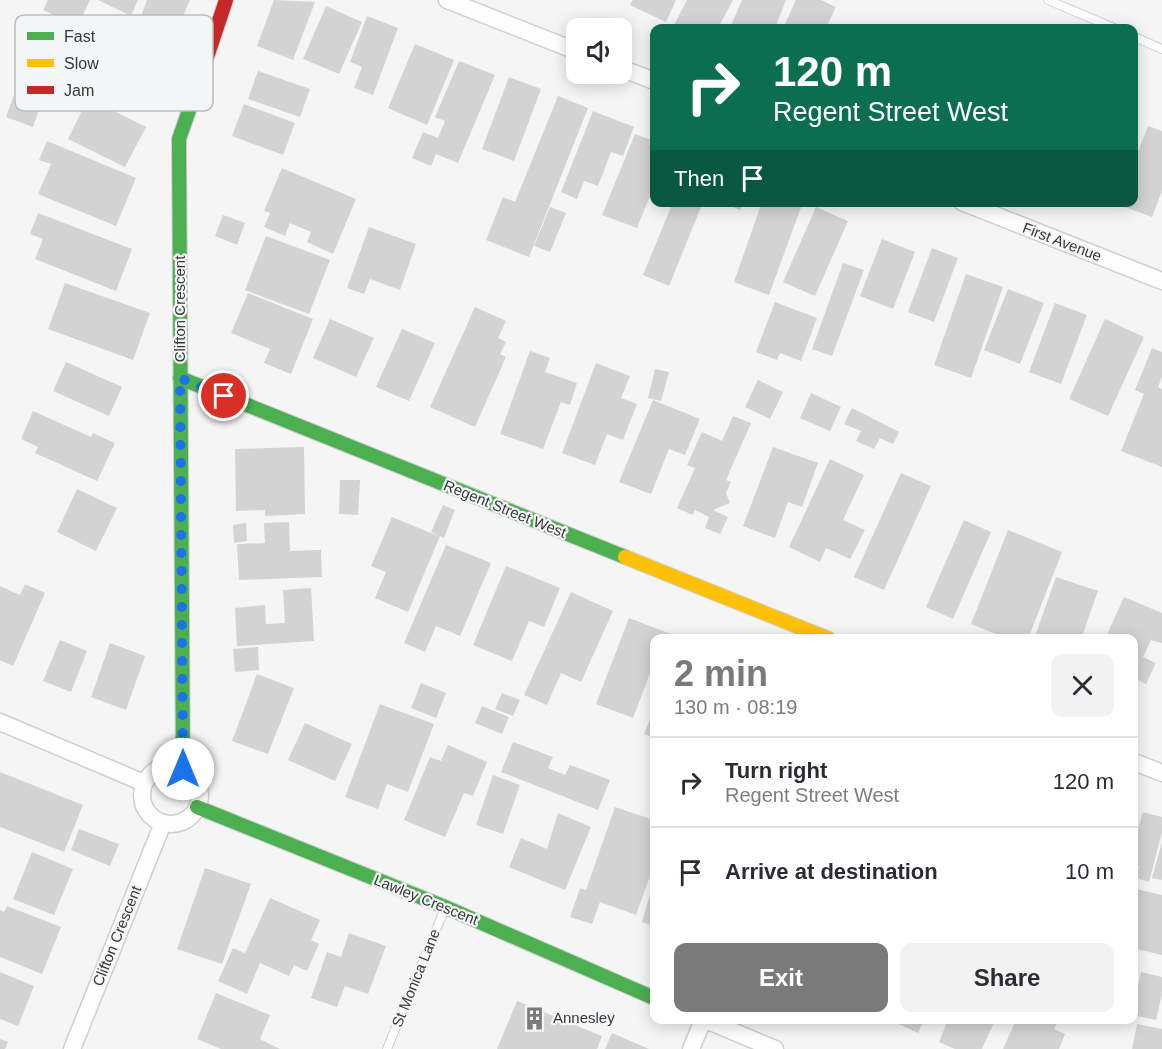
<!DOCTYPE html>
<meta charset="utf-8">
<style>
:root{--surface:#fff;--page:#f2f2f3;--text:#2b2b33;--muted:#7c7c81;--line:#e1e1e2;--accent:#7a7a7b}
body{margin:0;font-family:Arial,sans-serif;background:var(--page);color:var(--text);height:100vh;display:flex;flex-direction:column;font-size:22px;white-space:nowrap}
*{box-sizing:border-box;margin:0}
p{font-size:20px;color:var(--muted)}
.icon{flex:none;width:33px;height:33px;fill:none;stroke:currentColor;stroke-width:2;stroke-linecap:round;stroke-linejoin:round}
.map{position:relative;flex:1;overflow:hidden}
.panel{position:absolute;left:650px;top:634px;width:488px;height:390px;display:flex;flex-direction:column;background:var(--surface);border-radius:12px;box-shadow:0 3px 15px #0003}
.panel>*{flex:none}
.hud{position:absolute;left:650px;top:24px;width:488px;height:183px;border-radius:12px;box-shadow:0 3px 15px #0003;background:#0b6e4f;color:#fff;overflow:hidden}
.controls{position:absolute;left:566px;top:18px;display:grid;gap:12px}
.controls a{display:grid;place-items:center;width:66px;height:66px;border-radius:12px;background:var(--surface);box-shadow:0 3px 15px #0003;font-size:30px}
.pin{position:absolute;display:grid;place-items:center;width:51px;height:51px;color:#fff;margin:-26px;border:3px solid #fff;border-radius:50%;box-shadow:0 2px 6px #0007}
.me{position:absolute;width:66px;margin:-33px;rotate:0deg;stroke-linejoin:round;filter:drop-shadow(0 0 4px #0008)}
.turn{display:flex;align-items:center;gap:21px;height:126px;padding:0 24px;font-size:27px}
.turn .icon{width:78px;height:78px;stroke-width:2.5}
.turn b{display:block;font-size:42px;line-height:51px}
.then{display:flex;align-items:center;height:57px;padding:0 24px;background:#0003;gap:12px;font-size:22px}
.round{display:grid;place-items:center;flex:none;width:63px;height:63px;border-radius:12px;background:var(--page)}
.overview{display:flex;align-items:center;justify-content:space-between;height:102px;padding:0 24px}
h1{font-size:36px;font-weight:700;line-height:45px;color:var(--accent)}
.button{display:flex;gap:12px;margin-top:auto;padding:12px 24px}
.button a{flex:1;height:69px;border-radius:12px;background:var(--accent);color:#fff;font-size:24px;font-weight:700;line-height:69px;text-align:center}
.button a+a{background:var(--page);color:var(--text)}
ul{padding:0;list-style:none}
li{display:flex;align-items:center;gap:18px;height:90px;padding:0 24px;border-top:2px solid var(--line)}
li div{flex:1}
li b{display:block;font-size:22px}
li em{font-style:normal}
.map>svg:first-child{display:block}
</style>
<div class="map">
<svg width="1162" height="1049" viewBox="0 0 1162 1049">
<rect width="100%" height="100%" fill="#f5f5f6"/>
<path fill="#d3d3d4" d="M48 0H90L78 26 43 10Z
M98 0H138L131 16Z
M147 0H190L177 30 141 16Z
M274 0 315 2 293 60 257 46Z
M633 0H676L666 22 630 5Z
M687 0H733L718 28H677L673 27Z
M742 0H786L775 28H730Z
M796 0H821L836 7 826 28H783Z
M326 6 362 22 339 74 303 59Z
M367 16 398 28 373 95 354 88 362 67 350 62Z
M415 44 454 60 427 125 388 108Z
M459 61 495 75 458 163 436 154 431 166 412 158 423 132 438 138 445 121 435 117Z
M258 71 310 89 300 117 248 99Z
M509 77 541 89 514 161 482 149Z
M14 95 41 104 33 127 6 117Z
M558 96 588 108 529 257 486 240 503 197 515 202Z
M88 98 146 127 125 167 68 139Z
M244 104 295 123 283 155 232 136Z
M593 111 634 127 623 156 611 152 598 186 584 181 577 199 561 192Z
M1148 126 1162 131V191L1152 217 1114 203 1132 202V167Z
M635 134 654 141V186L637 228 602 215Z
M47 141 136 178 116 226 38 194 51 164 39 160Z
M282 168 356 199 333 254 307 242 311 232 290 223 285 236 264 227 270 213 264 211Z
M673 202H703L669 286 643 275Z
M721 202H744L740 210Z
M762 202H803L769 295 734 282Z
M550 207 566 213 550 252 534 246Z
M816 207 848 221 815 296 783 282Z
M38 213 132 249 116 291 35 259 43 239 30 234Z
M223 215 245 223 237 245 215 236Z
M369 227 416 244 400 290 370 279 364 294 347 288Z
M266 236 330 260 309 314 245 290Z
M882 239 915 252 893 309 860 296Z
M932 248 958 258 934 322 908 312Z
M843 263 864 270 832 356 812 349Z
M966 274 1003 287 971 378 934 365Z
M65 283 150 313 133 360 48 329Z
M1008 289 1044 303 1020 364 984 350Z
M248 293 313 319 291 374 264 363 270 349 231 333Z
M775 302 817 318 801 361 780 353 777 360 756 352Z
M1055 303 1087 315 1061 384 1029 372Z
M475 307 506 321 498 338 506 342 500 354 506 357 475 427 430 407Z
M330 319 374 338 356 377 313 358Z
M1105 319 1144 337 1108 416 1069 399Z
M402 329 435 343 409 401 376 387Z
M1152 348 1162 352V377L1158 387 1162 389V467L1121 451 1144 394 1135 390Z
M530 351 550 358 545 372 577 383 570 405 561 402 543 449 500 434Z
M66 362 122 387 109 416 53 391Z
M596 363 630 376 621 398 637 404 623 440 607 434 595 465 562 453Z
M655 369 669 372 661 401 648 398Z
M758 380 783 392 770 419 745 407Z
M811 393 841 407 830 431 800 418Z
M653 400 700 419 685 455 669 449 651 494 619 482Z
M852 408 899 432 893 444 880 438 874 449 856 441 861 431 844 424Z
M33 411 91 437 93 433 115 443 97 481 35 453 38 447 21 439Z
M733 416 751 423 726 480 731 482 726 493 730 503 713 510 728 517 720 534 705 528 709 517 695 510 693 515 677 508 695 468 687 465 702 432 722 441Z
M304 447 305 514 265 516V510L236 511 235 449Z
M773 447 818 463 802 507 788 502 775 538 743 526Z
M830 459 864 475 843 520 865 530 850 559 826 548 820 562 789 547Z
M901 473 931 486 884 590 854 577Z
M340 480H360L358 515 339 514Z
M77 489 117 508 96 551 57 532Z
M443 505 455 510 444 538 440 536 408 612 375 598 386 572 371 566 392 517 438 536 431 532Z
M964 520 991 532 953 619 926 607Z
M289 522 290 551 321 550 322 577 239 580 237 544 265 543 264 523Z
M246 523 247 541 234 543 233 525Z
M1008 530 1062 552 1028 639H1008L971 624Z
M446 545 491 563 460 636 436 626 425 652 404 643Z
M506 566 560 588 544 627 529 621 512 661 473 645Z
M1056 577 1098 591 1081 639H1034Z
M25 584 45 593 13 666 0 660V586L20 595Z
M311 588 314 641 237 646 235 608 265 605 266 624 285 623 283 590Z
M571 592 613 611 581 682 561 673 547 705 524 695Z
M1124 597 1162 613V643L1151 640 1143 657 1156 663 1146 684 1132 677V639H1105Z
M629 618 684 639H654V663L633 718 596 704Z
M60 640 87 651 71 692 43 681Z
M110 643 145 656 126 710 91 697Z
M258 647 259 670 235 672 233 649Z
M257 674 294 688 268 754 232 741Z
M421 683 446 693 436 718 411 708Z
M502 693 520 700 513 716 495 709Z
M380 704 434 724 408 792 387 784 378 809 345 797Z
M482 706 509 717 502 734 475 723Z
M654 710V738L644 734Z
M305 723 352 744 335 781 288 760Z
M513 742 553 757 548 768 565 775 570 765 610 780 598 810 501 772Z
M448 745 487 762 473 796 464 793 445 837 404 820 430 757 441 761Z
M0 772 83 805 64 852 0 827Z
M493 775 520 785 503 834 476 825Z
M615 807 654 820V865L636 915 600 902 592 924 570 917 580 888 586 890Z
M1143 812 1162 817V832L1149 882 1136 878 1139 866 1132 864V852Z
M558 813 591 827 565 890 509 867 521 838 547 849Z
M79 829 119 844 110 866 71 850Z
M1162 842V880L1152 878Z
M32 852 73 869 54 915 13 899Z
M205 868 251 884 222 964 177 949Z
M653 883H654V926L642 922Z
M1136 889 1162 895V955L1132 948V904Z
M270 898 320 920 311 940 319 944 307 971 294 965 289 976 260 963 247 994 218 981 233 948 245 953Z
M7 906 61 927 42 974 0 957V910L4 912Z
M349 933 386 946 368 994 345 986 337 1007 311 998 327 952 341 957Z
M0 972 34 986 18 1026 0 1019Z
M1141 972 1162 977V994L1156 1020 1132 1015Z
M216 993 270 1015 260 1039 280 1049H221L197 1039Z
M517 1001 602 1036 597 1049H497Z
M889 1020H924L918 1033Z
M948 1020H995L982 1049H955L939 1042Z
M1016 1020H1058L1054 1029 1065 1034 1059 1049H1003Z
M1137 1024 1162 1029V1049H1132Z
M612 1033 649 1049H605Z
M0 1039 8 1042 5 1049H0Z"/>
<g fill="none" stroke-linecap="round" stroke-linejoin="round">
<defs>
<path id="lane" d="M1048 0 1114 28
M1132 36 1162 49
M387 1049 445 908"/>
<path id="street" d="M447 0 576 51
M621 68 654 81
M962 202 1162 281
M0 722 144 783
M1132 761 1162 773
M142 795a29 29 0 1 1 58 0a29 29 0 1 1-58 0Z
M706 1020 775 1049
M72 1049 163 823
M691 1049 703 1020"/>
<path id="fast" d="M180 378 625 557
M183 769 179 139 193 99
M197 807 445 907 654 998"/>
<path id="slow" d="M625 557 829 639"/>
<path id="jam" d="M193 99 226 0"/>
</defs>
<use href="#lane" stroke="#cececf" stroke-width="10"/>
<use href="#street" stroke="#cececf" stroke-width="19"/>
<use href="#fast" stroke="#cececf" stroke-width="16"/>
<use href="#slow" stroke="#cececf" stroke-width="16"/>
<use href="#jam" stroke="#cececf" stroke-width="16"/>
<use href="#lane" stroke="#fefefe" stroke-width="8"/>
<use href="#street" stroke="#fefefe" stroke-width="16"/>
<use href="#fast" stroke="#4caf50" stroke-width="14"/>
<use href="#slow" stroke="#ffc107" stroke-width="14"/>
<use href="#jam" stroke="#c62828" stroke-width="14"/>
</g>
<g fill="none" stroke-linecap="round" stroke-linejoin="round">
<path stroke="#1a73e8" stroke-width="10" stroke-dasharray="0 18" d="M183 769 180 378 224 396"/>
</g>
<defs>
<symbol id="building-bare" viewBox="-9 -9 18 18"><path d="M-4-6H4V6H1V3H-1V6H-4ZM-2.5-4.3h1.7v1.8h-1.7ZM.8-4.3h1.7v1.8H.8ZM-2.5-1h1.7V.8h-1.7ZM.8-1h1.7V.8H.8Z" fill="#7a7a7b" stroke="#f4f5f7" stroke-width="2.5" paint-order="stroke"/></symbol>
</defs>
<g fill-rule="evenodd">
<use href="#building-bare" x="518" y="1002" width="33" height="33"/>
</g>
<g text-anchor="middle" stroke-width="4.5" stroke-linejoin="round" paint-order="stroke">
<g font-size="15" fill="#383839" stroke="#f4f5f7">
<text transform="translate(1062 242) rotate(21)" y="5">First Avenue</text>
<text transform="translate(180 309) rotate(-90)" y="5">Clifton Crescent</text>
<text transform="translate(505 509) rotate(22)" y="5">Regent Street West</text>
<text transform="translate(426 900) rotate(22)" y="5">Lawley Crescent</text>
<text transform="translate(117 936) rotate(-68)" y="5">Clifton Crescent</text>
<text transform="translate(416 978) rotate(-68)" y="5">St Monica Lane</text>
</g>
<g font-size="15" fill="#383839" stroke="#f4f5f7" text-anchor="start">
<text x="553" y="1023">Annesley</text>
</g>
</g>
<rect x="15" y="15" width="198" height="96" rx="9" fill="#f4f5f7" stroke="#bcbcbe" stroke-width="1.5"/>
<rect x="27" y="32" width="27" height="8" fill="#4caf50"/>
<rect x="27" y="59" width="27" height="8" fill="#ffc107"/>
<rect x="27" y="86" width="27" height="8" fill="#c62828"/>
<g font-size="16" fill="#383839">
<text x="64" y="42">Fast</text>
<text x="64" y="69">Slow</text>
<text x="64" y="96">Jam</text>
</g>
</svg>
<div class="controls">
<a><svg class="icon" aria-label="sound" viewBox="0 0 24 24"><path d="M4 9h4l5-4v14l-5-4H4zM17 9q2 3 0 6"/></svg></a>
</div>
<div class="pin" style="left:224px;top:396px;background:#d93025"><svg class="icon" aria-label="arrive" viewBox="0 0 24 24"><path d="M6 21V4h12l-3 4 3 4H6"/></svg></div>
<svg class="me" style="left:183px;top:769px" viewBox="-20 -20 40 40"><circle r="19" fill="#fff"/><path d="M0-13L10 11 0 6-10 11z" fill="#1a73e8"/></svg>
<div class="hud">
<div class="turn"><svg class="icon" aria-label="right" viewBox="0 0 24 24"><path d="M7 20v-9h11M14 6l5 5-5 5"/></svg><div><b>120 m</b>Regent Street West</div></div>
<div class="then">Then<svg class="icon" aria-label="arrive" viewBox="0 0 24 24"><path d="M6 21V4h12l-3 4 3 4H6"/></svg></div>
</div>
<section class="panel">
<div class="overview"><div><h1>2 min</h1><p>130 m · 08:19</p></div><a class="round"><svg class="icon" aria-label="close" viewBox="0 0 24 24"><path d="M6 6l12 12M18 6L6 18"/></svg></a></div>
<ul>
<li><svg class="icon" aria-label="right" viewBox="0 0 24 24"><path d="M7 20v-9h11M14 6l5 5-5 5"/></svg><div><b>Turn right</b><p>Regent Street West</p></div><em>120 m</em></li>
<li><svg class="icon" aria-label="arrive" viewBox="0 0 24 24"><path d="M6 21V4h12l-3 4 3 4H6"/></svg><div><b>Arrive at destination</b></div><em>10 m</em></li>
</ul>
<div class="button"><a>Exit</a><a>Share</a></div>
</section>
</div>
